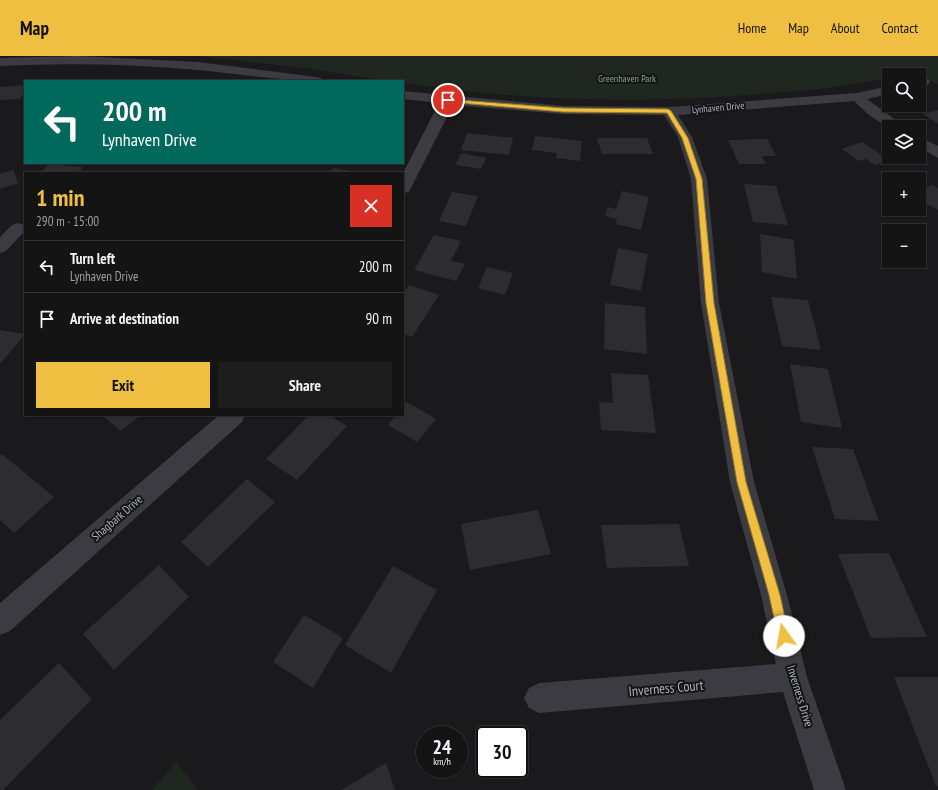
<!DOCTYPE html>
<meta charset="utf-8">
<style>
:root{--surface:#141415;--page:#1d1d1e;--text:#f1f3f6;--muted:#9d9ea0;--line:#333334;--accent:#eebf40}
body{margin:0;font-family:"PT Sans Narrow",sans-serif;background:var(--page);color:var(--text);height:100vh;display:flex;flex-direction:column;font-size:15px;white-space:nowrap}
*{box-sizing:border-box;margin:0}
p{font-size:13px;color:var(--muted)}
.icon{flex:none;width:22px;height:22px;fill:none;stroke:currentColor;stroke-width:2;stroke-linecap:round;stroke-linejoin:round}
.map{position:relative;flex:1;overflow:hidden}
.panel{position:absolute;left:24px;top:116px;width:380px;height:244px;display:flex;flex-direction:column;background:var(--surface);border-radius:0px;box-shadow:0 1px 3px #0004,0 0 0 1px var(--line)}
.panel>*{flex:none}
.top-card{position:absolute;left:24px;top:24px;width:380px;height:84px;border-radius:0px;box-shadow:0 1px 3px #0004,0 0 0 1px var(--line);background:#00695c;color:#fff;overflow:hidden}
.buttons{position:absolute;left:882px;top:12px;display:grid;gap:8px}
.buttons a{display:grid;place-items:center;width:44px;height:44px;border-radius:0px;background:var(--surface);box-shadow:0 1px 3px #0004,0 0 0 1px var(--line);font-size:20px}
.speed{position:absolute;left:416px;top:670px;display:flex;gap:8px;font-size:20px;font-weight:700;text-align:center}
.speed>*{display:grid;place-content:center;width:52px;height:52px;border-radius:50%;background:var(--surface);box-shadow:0 1px 3px #0004,0 0 0 1px var(--line);line-height:1}
.speed small{font-size:10px;font-weight:400}
.speed .limit{border:2px solid #111;border-radius:6px;background:#fff;color:#111}
.pin{position:absolute;display:grid;place-items:center;width:34px;height:34px;color:#fff;margin:-17px;border:2px solid #fff;border-radius:50%;box-shadow:0 1px 4px #0007}
.me{position:absolute;width:44px;margin:-22px;rotate:347deg;stroke-linejoin:round;filter:drop-shadow(0 0 3px #0008)}
.turn{display:flex;align-items:center;gap:14px;height:84px;padding:0 12px;font-size:18px}
.turn .icon{width:52px;height:52px;stroke-width:2.5}
.turn b{display:block;font-size:28px;line-height:34px}
.round{display:grid;place-items:center;flex:none;width:42px;height:42px;border-radius:0px;background:var(--page)}
.head{display:flex;align-items:center;justify-content:space-between;height:68px;padding:0 12px}
h1{font-size:24px;font-weight:700;line-height:30px;color:var(--accent)}
.button{display:flex;gap:8px;margin-top:auto;padding:8px 12px}
.button a{flex:1;height:46px;border-radius:0px;background:var(--accent);color:#111;font-size:16px;font-weight:700;line-height:46px;text-align:center}
.button a+a{background:var(--page);color:var(--text)}
ul{padding:0;list-style:none}
li{display:flex;align-items:center;gap:12px;height:52px;padding:0 12px;border-top:1px solid var(--line)}
li div{flex:1}
li b{display:block;font-size:15px}
li em{font-style:normal}
header{display:flex;align-items:center;gap:24px;box-sizing:border-box;height:56px;padding:0 20px;background:var(--accent);color:#111}
header strong{font-size:19px}
nav{display:flex;gap:22px;margin-inline-start:auto;font-size:14px}
.map>svg:first-child{display:block}
</style>
<header>
<strong>Map</strong>
<nav><a>Home</a><a>Map</a><a>About</a><a>Contact</a></nav>
</header>
<div class="map">
<svg width="938" height="734" viewBox="0 0 938 734">
<rect width="100%" height="100%" fill="#1a1a1c"/>
<path fill="#202721" d="M199 0H938V28L919 21V19L907 17 889 19V21C847 31 803 35 760 38 641 48 521 45 403 27V25H387L304 12Z
M176 706 198 734H152Z"/>
<path fill="#2d2d30" d="M25 29V35L20 43 0 44V31Z
M938 54V68L923 58Z
M467 77 513 82 509 99 461 94Z
M535 80 582 85 580 105 556 102 557 97 532 94Z
M597 82H647L653 98H602Z
M767 83 776 100H762L766 108H739L728 84Z
M862 86 889 104 875 109 866 103 859 105 842 93Z
M461 97 486 102 481 113 455 109Z
M49 108 83 111 78 117H40Z
M333 112 356 116V117H329Z
M13 114 18 127 0 133V118Z
M744 128 776 130 788 169 753 166Z
M932 129 938 132V154L919 144V137Z
M622 135 649 141 641 174 616 168 617 163 605 160 608 151 616 153Z
M452 136 478 140 466 170 439 165Z
M760 178 794 184 797 223 762 216Z
M434 179 461 185 451 205 465 208 456 225 414 214Z
M618 192 648 198 641 235 610 229Z
M487 211 513 217 505 239 478 232Z
M409 229 439 239 412 281 403 278V238Z
M771 241 808 244 821 294 782 290Z
M605 247 645 251 647 298 604 293Z
M0 274 25 278 0 308Z
M790 308 828 313 842 372 801 366Z
M611 317 648 319 656 377 601 374 599 346 613 347Z
M407 346 436 363 417 386 388 369 396 359H403V351Z
M101 359H141L121 375Z
M309 359H329L347 370 297 424 266 403Z
M812 391 853 393 879 465 835 463Z
M2 398 54 441 14 477 0 464V400Z
M247 423 275 446 208 511 181 486Z
M538 454 551 498 470 514 461 468Z
M679 468 689 510 607 512 601 469Z
M889 497 927 581 871 582 838 498Z
M159 509 189 541 114 614 83 578Z
M393 510 437 534 391 617 345 589Z
M304 559 343 582 313 632 273 606Z
M59 607 92 643 3 734H0V664Z
M894 621H938V730H936Z
M386 707 395 734H341Z"/>
<g fill="none" stroke-linecap="round" stroke-linejoin="round">
<path fill="#3b3b41" fill-rule="evenodd" d="M79 0 198 6 316 21 321 22 323 25C281 25 240 18 198 14 132 8 66 7 0 10V2Z
M923 22 928 23 930 26 928 29 919 31V23Z
M889 30V38L867 43 905 71 889 72 869 59 854 45 678 59 692 81 707 123 719 247 754 426 787 539 807 621 846 734H814L783 636 539 657 529 652 524 642 529 632 539 627 776 608 761 539 730 426 701 247 691 123 678 81 664 59 563 58 453 49 411 132 409 136 403 137V117L439 47 403 43V35L563 50 669 51 857 37Z
M919 81 938 90V102L919 91Z
M18 167 24 169 25 175 6 195 0 197V181L12 169Z
M219 359H245L242 366 10 575 0 579V547Z"/>
</g>
<path fill="#eebf40" stroke="#9b7c2a" d="M446 43 563 52 668 53 671 55 688 82 702 123 714 247 746 426 780 539 789 580 788 584 784 586 780 584 778 580 769 539 737 426 706 247 696 123 682 82 667 57 563 56 448 46Z"/>
<g text-anchor="middle" stroke-width="4" stroke-linejoin="round" paint-order="stroke">
<g font-size="10" fill="#84a589" stroke="#151517">
<text x="627" y="26">Greenhaven Park</text>
</g>
<g font-size="10" fill="#adb0bb" stroke="#151517">
<text transform="translate(718 51) rotate(-5)" y="4">Lynhaven Drive</text>
</g>
<g font-size="12" fill="#adb0bb" stroke="#151517">
<text transform="translate(117 462) rotate(-41)" y="4">Shagbark Drive</text>
<text transform="translate(800 640) rotate(73)" y="4">Inverness Drive</text>
</g>
<g font-size="14" fill="#adb0bb" stroke="#151517">
<text transform="translate(666 632) rotate(-5)" y="5">Inverness Court</text>
</g>
</g>
</svg>
<div class="buttons">
<a><svg class="icon" aria-label="search" viewBox="0 0 24 24"><circle cx="10" cy="10" r="6"/><path d="M15 15l6 6"/></svg></a>
<a><svg class="icon" aria-label="layers" viewBox="0 0 24 24"><path d="M12 4l9 5-9 5-9-5zM3 14l9 5 9-5"/></svg></a>
<a>+</a>
<a>−</a>
</div>
<div class="speed"><div>24<small>km/h</small></div><div class="limit">30</div></div>
<div class="pin" style="left:448px;top:44px;background:#d93025"><svg class="icon" aria-label="arrive" viewBox="0 0 24 24"><path d="M6 21V4h12l-3 4 3 4H6"/></svg></div>
<svg class="me" style="left:784px;top:580px" viewBox="-20 -20 40 40"><circle r="19" fill="#fff"/><path d="M0-13L10 11 0 6-10 11z" fill="#eebf40"/></svg>
<div class="top-card">
<div class="turn"><svg class="icon" aria-label="left" viewBox="0 0 24 24"><path d="M17 20v-9H6M10 6l-5 5 5 5"/></svg><div><b>200 m</b>Lynhaven Drive</div></div>
</div>
<section class="panel">
<div class="head"><div><h1>1 min</h1><p>290 m · 15:00</p></div><a class="round" style="background:#d93025;color:#fff"><svg class="icon" aria-label="close" viewBox="0 0 24 24"><path d="M6 6l12 12M18 6L6 18"/></svg></a></div>
<ul>
<li><svg class="icon" aria-label="left" viewBox="0 0 24 24"><path d="M17 20v-9H6M10 6l-5 5 5 5"/></svg><div><b>Turn left</b><p>Lynhaven Drive</p></div><em>200 m</em></li>
<li><svg class="icon" aria-label="arrive" viewBox="0 0 24 24"><path d="M6 21V4h12l-3 4 3 4H6"/></svg><div><b>Arrive at destination</b></div><em>90 m</em></li>
</ul>
<div class="button"><a>Exit</a><a>Share</a></div>
</section>
</div>
